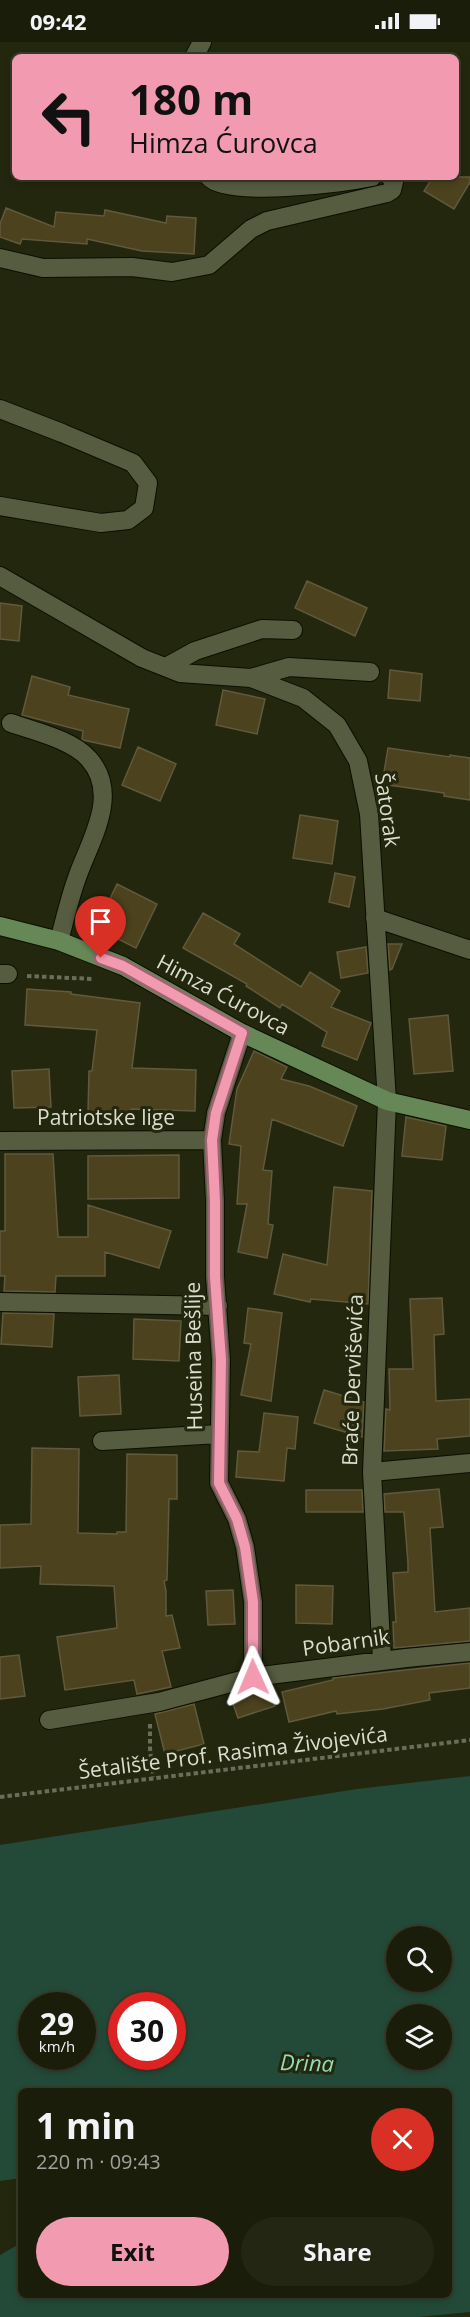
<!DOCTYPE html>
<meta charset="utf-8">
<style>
:root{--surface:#1a1d0a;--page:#232613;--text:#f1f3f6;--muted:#9fa29c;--line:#383b2b;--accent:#f29ab0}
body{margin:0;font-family:"Open Sans",sans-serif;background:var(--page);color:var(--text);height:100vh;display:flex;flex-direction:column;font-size:22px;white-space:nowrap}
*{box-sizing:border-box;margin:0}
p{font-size:20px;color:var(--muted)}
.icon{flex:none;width:33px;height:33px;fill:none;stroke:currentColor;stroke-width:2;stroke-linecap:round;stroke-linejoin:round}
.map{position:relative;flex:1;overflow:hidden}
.details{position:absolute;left:18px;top:2046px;width:434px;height:210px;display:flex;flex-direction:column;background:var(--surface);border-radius:9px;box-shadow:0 3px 9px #0003,0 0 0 2px var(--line)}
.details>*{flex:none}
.guide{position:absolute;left:12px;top:12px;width:447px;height:126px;border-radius:9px;box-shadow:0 3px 9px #0003,0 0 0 2px var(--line);background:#f29ab0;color:#111;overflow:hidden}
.tools{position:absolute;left:386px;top:1884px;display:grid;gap:12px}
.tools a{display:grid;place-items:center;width:66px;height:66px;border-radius:50%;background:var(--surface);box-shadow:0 3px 9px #0003,0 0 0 2px var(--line);font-size:30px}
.speed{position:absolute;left:18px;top:1950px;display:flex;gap:12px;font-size:30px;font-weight:700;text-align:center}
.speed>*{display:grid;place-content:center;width:78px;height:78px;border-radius:50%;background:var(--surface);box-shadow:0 3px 9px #0003,0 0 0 2px var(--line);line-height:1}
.speed small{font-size:15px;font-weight:400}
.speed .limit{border:9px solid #d22;background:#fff;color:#111}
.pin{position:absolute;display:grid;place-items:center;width:51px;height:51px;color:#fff;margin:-62px -26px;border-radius:50% 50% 50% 0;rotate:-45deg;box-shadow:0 0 6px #0007}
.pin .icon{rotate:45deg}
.me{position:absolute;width:66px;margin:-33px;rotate:359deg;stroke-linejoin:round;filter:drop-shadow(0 0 4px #0008)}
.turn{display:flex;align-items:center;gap:21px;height:126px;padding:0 18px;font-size:27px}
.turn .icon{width:78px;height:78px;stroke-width:2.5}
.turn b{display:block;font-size:42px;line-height:51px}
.round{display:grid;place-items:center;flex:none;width:63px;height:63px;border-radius:32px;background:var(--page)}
.summary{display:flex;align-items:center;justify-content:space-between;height:102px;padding:0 18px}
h1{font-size:36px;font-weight:700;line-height:45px}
.button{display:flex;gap:12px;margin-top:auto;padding:12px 18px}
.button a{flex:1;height:69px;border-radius:36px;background:var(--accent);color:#111;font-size:24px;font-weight:700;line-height:69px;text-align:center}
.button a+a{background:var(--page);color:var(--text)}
.status{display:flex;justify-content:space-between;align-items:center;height:42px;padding:0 30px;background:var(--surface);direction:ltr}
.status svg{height:16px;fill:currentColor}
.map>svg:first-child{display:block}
</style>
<div class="status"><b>09:42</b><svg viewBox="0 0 49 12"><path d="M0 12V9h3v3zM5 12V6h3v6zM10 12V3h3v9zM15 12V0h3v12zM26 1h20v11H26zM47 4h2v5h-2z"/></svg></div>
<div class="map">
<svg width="470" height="2275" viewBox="0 0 470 2275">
<rect width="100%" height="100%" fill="#22270d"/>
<path fill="#234a38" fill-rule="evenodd" d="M470 1734V2270L418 2275H0V2213L21 2201V2253H448V2049H21V2136L0 2139V1803L357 1747ZM396 1894H441V1940H396ZM32 1964H82V2014H32ZM122 1964H172V2014H122ZM396 1972H441V2018H396Z"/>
<path fill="#4c421e" stroke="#60593d" stroke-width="1.5" d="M433 135H470V140L454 167 424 149Z
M6 166 54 185 56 170 104 174 105 168 166 181 167 174 196 176 194 212 142 209 87 197V202L22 197 20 202 0 195V182Z
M307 539 367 566 355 594 295 566Z
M0 561 22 564 19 599 0 597Z
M390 628 422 632 420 659 388 656Z
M32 634 70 645 68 653 129 667 120 706 83 698 82 697 83 689 22 673Z
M223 648 265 657 257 692 216 683Z
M138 705 176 722 160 759 122 743Z
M388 706 450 715V713L470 716V758L444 754V751L382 742Z
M300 773 338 779 332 822 293 816Z
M335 831 355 835 349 865 329 860Z
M117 842 157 862 136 906 96 886Z
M203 871 240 892 234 902 301 945 310 930 340 949 331 965 371 981 357 1018 322 1004 327 990 282 962 280 966 246 944 247 942 183 906Z
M388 902H402L392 927 390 928Z
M366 905 368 931 341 936 337 910Z
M27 947 71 950V952L140 961 132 1026 196 1028 195 1069 131 1067V1070H88L89 1029H92L97 988 25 983Z
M448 973 453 1029 414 1032 409 977Z
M254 1009 287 1025 281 1037 309 1044 357 1064 343 1104 272 1077 263 1128 272 1129 268 1182 273 1183 267 1216 238 1210 247 1162H237L241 1104 229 1102 237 1047Z
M49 1027 51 1065 14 1066 12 1029Z
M406 1075 446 1084 442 1118 402 1114Z
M5 1112H53L58 1195H88V1163L171 1189 159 1226 105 1210V1234H56L55 1250 4 1249 5 1234H0V1189H5Z
M179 1113V1156L88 1157V1114Z
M334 1145 372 1149 368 1262 311 1257 310 1260 274 1252 283 1212 327 1223Z
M442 1256 444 1292 434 1293 436 1359 470 1357V1394L437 1397 438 1407 384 1409 386 1367 390 1368 389 1327H413L410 1257Z
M248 1266 282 1271 271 1359 241 1353 251 1302 244 1301Z
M3 1271 54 1272 52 1305 1 1302Z
M134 1277 181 1279 179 1319 133 1317Z
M119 1333 121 1372 80 1374 78 1335Z
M324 1348 364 1360 362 1395 314 1381Z
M264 1371 298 1375 295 1407 287 1406 284 1439 236 1435 238 1409 259 1410Z
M32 1406 79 1407 78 1491 117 1492V1490H126L127 1412 177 1413V1457H169L167 1538 164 1539 166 1549V1574L172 1573 180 1606 162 1609 171 1645 137 1652 134 1638 65 1648 57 1595 117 1586 114 1544 40 1542 41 1524 0 1526V1483L31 1482Z
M439 1447 443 1485 430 1486 435 1570 470 1566V1599L394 1606 393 1580H396L393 1531 408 1530V1521L404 1470H385L384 1452Z
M306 1448H362L363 1470H306Z
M296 1543 333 1544 332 1582 296 1581Z
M233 1548 235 1582 208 1583 206 1549Z
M19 1613 25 1654 0 1657V1615Z
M470 1621V1646L429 1651 430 1658 383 1667 337 1672 336 1669 289 1680 282 1650 333 1638V1636Z
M268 1644 275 1664 238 1676 230 1653Z
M194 1662 204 1702 165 1712 155 1672Z"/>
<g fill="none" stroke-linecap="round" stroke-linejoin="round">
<defs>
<path id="minor" d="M194 15 202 0
M209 135C226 156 344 141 372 135
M0 216 43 226 132 225 172 230 209 223 251 187 267 179 387 151 392 148 394 140 390 135
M0 367 62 391 133 421 148 441 144 466 128 478 101 481 0 464
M0 534 142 616 180 631 251 636 303 656 337 683 358 719 369 772 387 1059 372 1430 382 1619
M166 625 195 609 262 587 293 588
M251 636 289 625 370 630
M11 681C34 689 73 698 89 717 120 752 91 797 78 833 70 854 65 877 59 899
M375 876 470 908
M0 932H8
M242 991 216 1071 212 1098 215 1159V1235L221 1318 219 1441 237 1477 245 1505 253 1560V1635
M0 1099 212 1098
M0 1260 218 1264
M102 1399 219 1392
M372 1430 470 1421
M49 1678 159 1660 253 1635 406 1616 470 1610"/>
<path id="major" d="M0 884 59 899 123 924 242 991 387 1059 470 1078"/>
</defs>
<use href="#minor" stroke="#0c0f00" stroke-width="20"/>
<use href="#major" stroke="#0c0f00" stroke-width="20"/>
<path stroke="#6a6e58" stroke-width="4" stroke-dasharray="4.5 3" stroke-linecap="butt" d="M27 934 94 937
M150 1682V1706L153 1735
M0 1755 470 1698"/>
<use href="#minor" stroke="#565c40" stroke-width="18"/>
<use href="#major" stroke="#668857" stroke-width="18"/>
</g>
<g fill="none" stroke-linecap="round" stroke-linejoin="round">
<defs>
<path id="route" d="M101 916 123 924 242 991 216 1071 212 1098 215 1159V1235L221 1318 219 1441 237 1477 245 1505 253 1560V1635"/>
</defs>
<use href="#route" stroke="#9d6472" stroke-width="15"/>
<use href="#route" stroke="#f29ab0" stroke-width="10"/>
</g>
<g text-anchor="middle" stroke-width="6" stroke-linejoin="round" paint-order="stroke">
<g font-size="21" fill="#dbdece" stroke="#22270d">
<text transform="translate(387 768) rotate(82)" y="7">Šatorak</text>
<text transform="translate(223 953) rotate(28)" y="7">Himza Ćurovca</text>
<text x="106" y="1083">Patriotske lige</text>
<text transform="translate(194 1314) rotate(-91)" y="7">Huseina Bešlije</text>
<text transform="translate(353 1338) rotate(-88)" y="7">Braće Derviševića</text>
<text transform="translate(346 1601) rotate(-8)" y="7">Pobarnik</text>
<text transform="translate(233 1711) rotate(-7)" y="7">Šetalište Prof. Rasima Živojevića</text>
</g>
<g font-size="22" font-style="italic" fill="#96dcba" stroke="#22270d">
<text transform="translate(307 2021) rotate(2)" y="8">Drina</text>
</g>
</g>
</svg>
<div class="tools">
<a><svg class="icon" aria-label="search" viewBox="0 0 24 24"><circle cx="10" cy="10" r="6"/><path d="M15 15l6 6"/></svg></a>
<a><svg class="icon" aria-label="layers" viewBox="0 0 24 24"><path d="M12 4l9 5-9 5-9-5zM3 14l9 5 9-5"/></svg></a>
</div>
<div class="speed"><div>29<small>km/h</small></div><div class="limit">30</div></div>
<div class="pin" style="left:101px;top:916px;background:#d93025"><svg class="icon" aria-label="arrive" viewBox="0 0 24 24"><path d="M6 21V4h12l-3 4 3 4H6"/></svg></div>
<svg class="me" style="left:253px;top:1635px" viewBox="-20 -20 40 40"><path d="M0-17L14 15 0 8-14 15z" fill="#f29ab0" stroke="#fff" stroke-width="4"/></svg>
<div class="guide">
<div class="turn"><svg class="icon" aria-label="left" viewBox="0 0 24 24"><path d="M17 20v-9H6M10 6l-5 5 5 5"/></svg><div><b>180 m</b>Himza Ćurovca</div></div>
</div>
<section class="details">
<div class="summary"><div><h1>1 min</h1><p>220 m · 09:43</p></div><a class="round" style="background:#d93025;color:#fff"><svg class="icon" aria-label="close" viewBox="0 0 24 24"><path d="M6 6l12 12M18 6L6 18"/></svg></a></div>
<div class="button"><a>Exit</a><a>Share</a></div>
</section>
</div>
